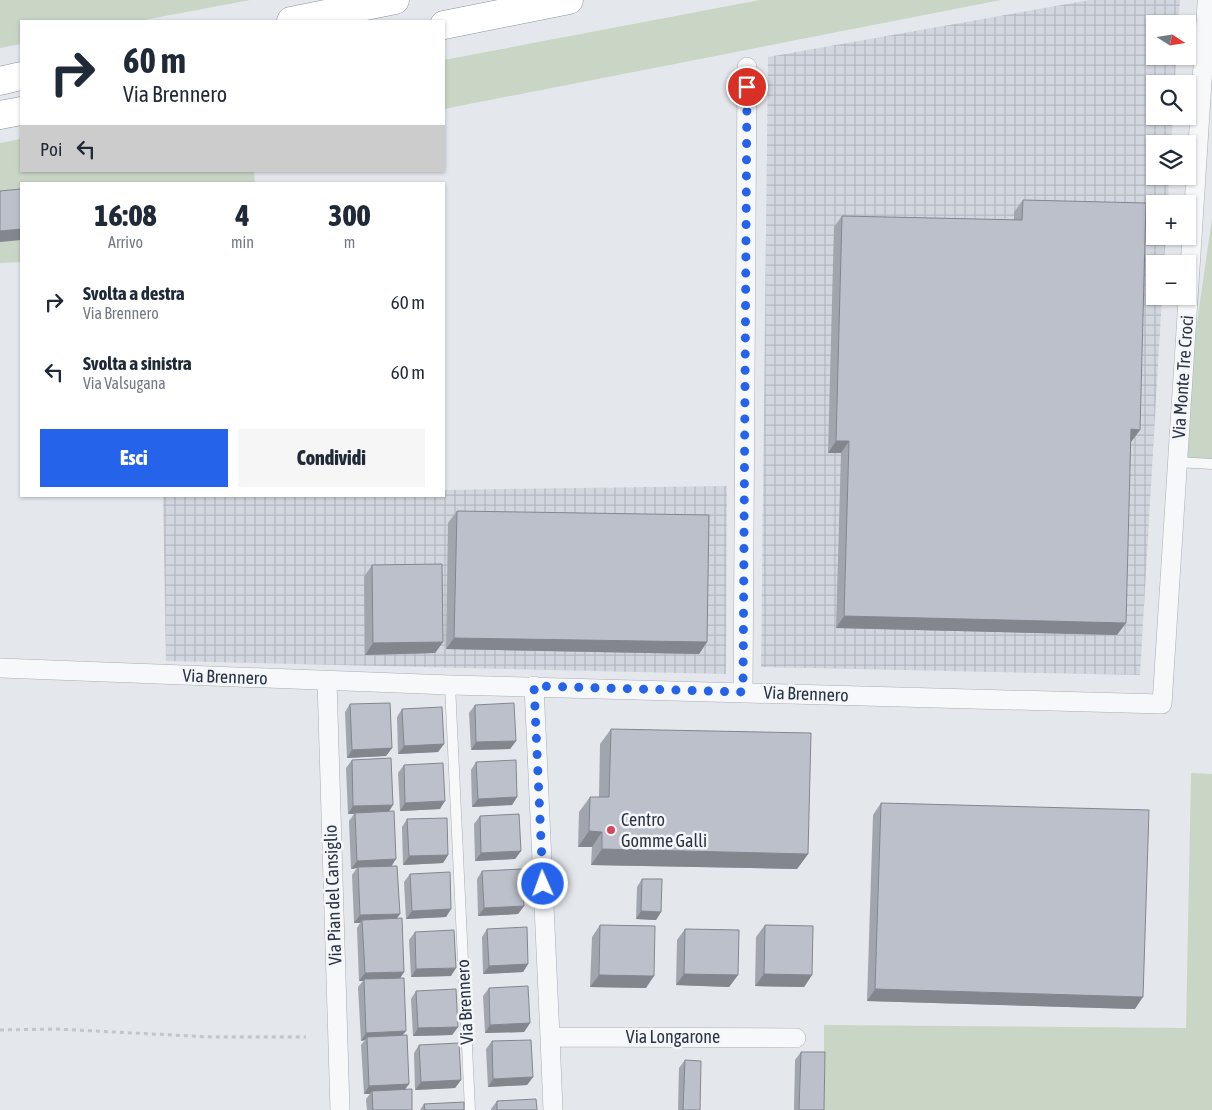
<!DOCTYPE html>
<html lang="it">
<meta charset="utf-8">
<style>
:root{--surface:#fff;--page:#f6f6f7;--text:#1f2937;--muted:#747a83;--accent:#2563eb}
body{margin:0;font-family:"Asap Condensed",sans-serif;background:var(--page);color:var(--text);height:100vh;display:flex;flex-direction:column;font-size:19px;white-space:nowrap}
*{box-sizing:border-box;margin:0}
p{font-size:16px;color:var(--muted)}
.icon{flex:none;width:28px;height:28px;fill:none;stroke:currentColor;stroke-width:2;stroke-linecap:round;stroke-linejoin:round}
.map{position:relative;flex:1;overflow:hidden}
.sheet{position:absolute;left:20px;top:182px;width:425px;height:315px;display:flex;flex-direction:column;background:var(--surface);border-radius:0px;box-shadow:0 1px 4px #0004}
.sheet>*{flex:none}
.hud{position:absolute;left:20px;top:20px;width:425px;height:152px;border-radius:0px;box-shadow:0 1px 4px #0004;background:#fff;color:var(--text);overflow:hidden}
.needle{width:32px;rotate:102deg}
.buttons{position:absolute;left:1146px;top:15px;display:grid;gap:10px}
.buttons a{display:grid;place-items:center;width:50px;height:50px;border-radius:0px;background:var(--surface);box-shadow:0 1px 4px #0004;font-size:25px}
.pin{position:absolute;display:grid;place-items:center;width:42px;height:42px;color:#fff;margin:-21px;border:2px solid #fff;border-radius:50%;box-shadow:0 1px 5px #0007}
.me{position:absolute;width:55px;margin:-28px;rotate:358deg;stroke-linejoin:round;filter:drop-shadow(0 0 4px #0008)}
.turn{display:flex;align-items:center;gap:18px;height:105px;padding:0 20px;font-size:22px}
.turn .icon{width:65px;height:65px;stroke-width:2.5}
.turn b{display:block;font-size:35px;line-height:42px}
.then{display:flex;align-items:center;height:48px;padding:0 20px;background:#0003;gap:10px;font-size:19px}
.eta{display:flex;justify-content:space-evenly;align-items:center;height:85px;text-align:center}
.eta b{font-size:30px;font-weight:800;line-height:35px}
.action{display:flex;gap:10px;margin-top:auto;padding:10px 20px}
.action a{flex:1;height:58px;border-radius:0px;background:var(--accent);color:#fff;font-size:20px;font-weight:800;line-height:58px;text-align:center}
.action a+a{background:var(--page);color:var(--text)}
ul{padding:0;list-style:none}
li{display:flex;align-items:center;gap:15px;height:70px;padding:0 20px}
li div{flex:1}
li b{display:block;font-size:19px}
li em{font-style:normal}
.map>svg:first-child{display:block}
</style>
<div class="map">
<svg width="1212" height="1110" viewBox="0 0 1212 1110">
<defs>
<pattern id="industrial-grid" width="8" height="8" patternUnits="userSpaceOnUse" patternTransform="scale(1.25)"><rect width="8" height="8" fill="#d2d6de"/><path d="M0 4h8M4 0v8" fill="none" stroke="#b4b8c0"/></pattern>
</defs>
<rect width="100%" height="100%" fill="#e4e7ec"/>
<path fill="url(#industrial-grid)" d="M1090 0H1180L1178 24H1155V56H1176L1175 84H1155V116H1173L1171 144H1155V176H1169L1168 204H1155V236H1166L1164 264H1155V296H1162L1140 675 761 667 768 57Z
M727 486 726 674 166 661 163 496H444V490Z"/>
<path fill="#c9d6c5" d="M0 0H250L139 21H21V44L0 48Z
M760 0H1001L444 109V60Z
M21 139V171H254L255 184H21V262L0 263V143Z
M1212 218V462H1177Z
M1191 773 1212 774V1110H824V1025L1186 1028Z"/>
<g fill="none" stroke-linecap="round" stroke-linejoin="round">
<defs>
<path id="service" d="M1177 462 1212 464
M450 685 470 1110"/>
<path id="minor" d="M0 668 450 685 1162 704 1207 4
M327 681 340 1110
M534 686 550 1037 796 1038
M743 692 747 67
M550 1037 553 1110"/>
<path id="trunk" d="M291 21 395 0
M444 25 569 0
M0 81 21 76
M0 115 21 111"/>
</defs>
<use href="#service" stroke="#a9aeb7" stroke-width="11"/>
<use href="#minor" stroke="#a9aeb7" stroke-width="20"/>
<use href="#trunk" stroke="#8b94a3" stroke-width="29"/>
<path stroke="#c2c5cb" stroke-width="3" stroke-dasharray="4 4" stroke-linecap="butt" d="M0 1030 56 1029 211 1037H306"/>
<use href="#service" stroke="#f7f8fa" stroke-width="10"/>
<use href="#minor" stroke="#f7f8fa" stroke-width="19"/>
<use href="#trunk" stroke="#fff" stroke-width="28"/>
</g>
<path fill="#a1a5ae" d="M1023 200 1140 430 1131 441 1117 635 836 628 841 453H828L834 227 842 216 1014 220V212Z
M457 511 707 642 699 654 446 649 448 523Z
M372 565 443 642 435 653 365 655 364 577Z
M350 704 392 748 386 756 347 758 345 712Z
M475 705 516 741 510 749 471 750 469 713Z
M402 709 444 744 438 752 398 754 397 717Z
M611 729 808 854 797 869 591 865 592 847H578L579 812 590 797H599L600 744Z
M352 760 389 811 392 866 400 914 397 918 404 972 400 978 403 1036 409 1084 405 1089 412 1110H367L366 1099 370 1094H364L361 1045 365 1040 361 1041 358 987 363 981H359L357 928 360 923H354L352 875 357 868 351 869 349 821 354 814H348L346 768Z
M476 762 517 797 512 805 472 807 471 770Z
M404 765 440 809 400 811 398 773Z
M881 803 1135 1009 867 1001 873 815Z
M480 816 521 851 515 859 475 861 474 824Z
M407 819 448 855 443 863 403 865 402 827Z
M482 871 524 906 518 914 478 916 477 879Z
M410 874 451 909 446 917 406 919 404 882Z
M642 879 661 912 656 920 636 919 637 887Z
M600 925 646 988 590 987 592 937Z
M765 925 812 975 804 987 755 986 756 937Z
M487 929 528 964 523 972 483 974 482 937Z
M685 929 738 975 729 987 676 985 677 940Z
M415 932 451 976 411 977 409 940Z
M489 988 530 1023 524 1032 485 1033 483 996Z
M416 991 458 1027 452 1035 413 1036 411 999Z
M492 1041 533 1077 527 1085 488 1087 486 1049Z
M419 1045 461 1080 455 1088 415 1090 414 1053Z
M801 1052 824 1110H794L795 1060Z
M685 1060 700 1110H678L679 1068Z
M497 1101 537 1110H491V1109Z
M424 1104 464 1110H420Z"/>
<path fill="#83868d" d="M21 229V240L0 242V231Z
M1131 429 1140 430 1131 442 1123 441Z
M836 441H849L841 453H828Z
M844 616 1126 623 1117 635 836 628Z
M454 638 707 642 699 654 446 649Z
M443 642 435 653 365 655 373 643Z
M516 741 510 749 471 750 476 742Z
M444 744 438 752 398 754 404 746Z
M392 748 386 756 347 758 352 750Z
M517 797 512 805 472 807 478 799Z
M445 801 440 809 400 811 405 803Z
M393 805 388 813H355L354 814H348L353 806Z
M589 831 602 832 592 847H578Z
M602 849 808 854 797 869 591 865Z
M521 851 515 859 475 861 481 853Z
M448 855 443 863 403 865 409 856Z
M396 859 391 867H358L357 868 351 869 357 861Z
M524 906 518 914 478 916 484 908Z
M451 909 446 917 406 919 412 911Z
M641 911 661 912 656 920 636 919Z
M400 914 394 922 362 920 360 923H354L360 915Z
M528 964 523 972 483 974 489 966Z
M456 968 451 976 411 977 416 969Z
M404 972 399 980 364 979 363 981H359L365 973Z
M684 974 738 975 729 987 676 985Z
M764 974 812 975 804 987 755 986Z
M599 975 654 976 646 988 590 987Z
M875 989 1143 997 1135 1009 867 1001Z
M530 1023 524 1032 485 1033 490 1025Z
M458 1027 452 1035 413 1036 418 1028Z
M406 1031 400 1039 367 1037 365 1040 361 1041 366 1033Z
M533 1077 527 1085 488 1087 493 1079Z
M461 1080 455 1088 415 1090 421 1082Z
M409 1084 403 1092 372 1091 370 1094H364L369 1086Z"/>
<path fill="#bbc0ca" stroke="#83868d" d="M21 189V229L0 231V191Z
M1023 200 1146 203 1140 430 1131 429 1126 623 844 616 849 441H836L842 216 1022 220Z
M457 511 709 515 707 642 454 638Z
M442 564 443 642 373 643 372 565Z
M390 703 392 748 352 750 350 704Z
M514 703 516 741 476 742 475 705Z
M442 707 444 744 404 746 402 709Z
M611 729 811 733 808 854 602 849V832L589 831 590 797H609Z
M391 758 393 805 353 806 352 760Z
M516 760 517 797 478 799 476 762Z
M443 763 445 801 405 803 404 765Z
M881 803 1149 810 1143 997 875 989Z
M394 811 396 859 357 861 355 813Z
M519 814 521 851 481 853 480 816Z
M447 818 448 855 409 856 407 819Z
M397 866 400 914 360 915 358 867Z
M522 869 524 906 484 908 482 871Z
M450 872 451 909 412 911 410 874Z
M642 879H662L661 912 641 911Z
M402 918 404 972 365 973 362 920Z
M600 925 655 926 654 976 599 975Z
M765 925 813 926 812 975 764 974Z
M527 927 528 964 489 966 487 929Z
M685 929 739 930 738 975 684 974Z
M454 930 456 968 416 969 415 932Z
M404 978 406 1031 366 1033 364 979Z
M528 986 530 1023 490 1025 489 988Z
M456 989 458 1027 418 1028 416 991Z
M407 1035 409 1084 369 1086 367 1037Z
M531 1040 533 1077 493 1079 492 1041Z
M459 1043 461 1080 421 1082 419 1045Z
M801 1052H825L824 1110H799Z
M685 1060 701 1061 700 1110H683Z
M412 1089V1110H373L372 1091Z
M536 1099 537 1110H497V1101Z
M464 1102V1110H425L424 1104Z"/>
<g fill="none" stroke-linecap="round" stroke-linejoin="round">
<path stroke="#2563eb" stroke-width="9" stroke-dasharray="0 16.2" d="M543 884 534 686 743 692 747 87"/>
</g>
<circle fill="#d1495b" stroke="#f4f6f9" stroke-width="2" cx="611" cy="830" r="5"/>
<g text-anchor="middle" stroke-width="5" stroke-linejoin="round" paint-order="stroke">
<g font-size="18" fill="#2b3445" stroke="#f4f6f9">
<text transform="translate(1183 377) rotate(-86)" y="6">Via Monte Tre Croci</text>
<text transform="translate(225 677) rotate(2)" y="6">Via Brennero</text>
<text transform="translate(806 694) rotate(2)" y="6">Via Brennero</text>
<text transform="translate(333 895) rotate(-92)" y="6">Via Pian del Cansiglio</text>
<text transform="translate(465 1002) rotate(-93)" y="6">Via Brennero</text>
<text x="673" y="1043">Via Longarone</text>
</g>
<g font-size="18" fill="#2b3445" stroke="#f4f6f9" text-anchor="start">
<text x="621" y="826">Centro<tspan x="621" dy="21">Gomme Galli</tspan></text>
</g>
</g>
</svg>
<div class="buttons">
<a><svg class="needle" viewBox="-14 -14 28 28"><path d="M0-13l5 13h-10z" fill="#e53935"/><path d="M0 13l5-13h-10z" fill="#747a83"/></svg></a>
<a><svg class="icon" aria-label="search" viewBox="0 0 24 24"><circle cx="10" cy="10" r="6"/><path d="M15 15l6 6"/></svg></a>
<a><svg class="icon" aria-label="layers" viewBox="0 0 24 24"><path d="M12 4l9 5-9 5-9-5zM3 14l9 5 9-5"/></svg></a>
<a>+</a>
<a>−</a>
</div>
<div class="pin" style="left:747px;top:87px;background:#d93025"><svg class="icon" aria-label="arrive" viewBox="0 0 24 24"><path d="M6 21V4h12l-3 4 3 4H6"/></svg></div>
<svg class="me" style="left:543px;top:884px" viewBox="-20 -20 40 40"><circle r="17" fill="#2563eb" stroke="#fff" stroke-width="3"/><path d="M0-11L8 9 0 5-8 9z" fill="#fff"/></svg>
<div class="hud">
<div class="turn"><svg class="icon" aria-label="right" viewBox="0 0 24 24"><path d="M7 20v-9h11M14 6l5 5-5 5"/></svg><div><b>60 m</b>Via Brennero</div></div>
<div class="then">Poi<svg class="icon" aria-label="left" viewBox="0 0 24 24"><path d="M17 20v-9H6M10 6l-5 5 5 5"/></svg></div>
</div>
<section class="sheet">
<div class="eta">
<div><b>16:08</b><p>Arrivo</p></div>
<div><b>4</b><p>min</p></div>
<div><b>300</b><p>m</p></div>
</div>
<ul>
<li><svg class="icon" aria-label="right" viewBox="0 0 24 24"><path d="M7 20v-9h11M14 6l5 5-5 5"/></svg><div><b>Svolta a destra</b><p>Via Brennero</p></div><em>60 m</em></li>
<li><svg class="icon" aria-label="left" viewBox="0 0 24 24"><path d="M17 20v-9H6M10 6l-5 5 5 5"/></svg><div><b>Svolta a sinistra</b><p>Via Valsugana</p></div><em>60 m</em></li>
</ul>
<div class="action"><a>Esci</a><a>Condividi</a></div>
</section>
</div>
